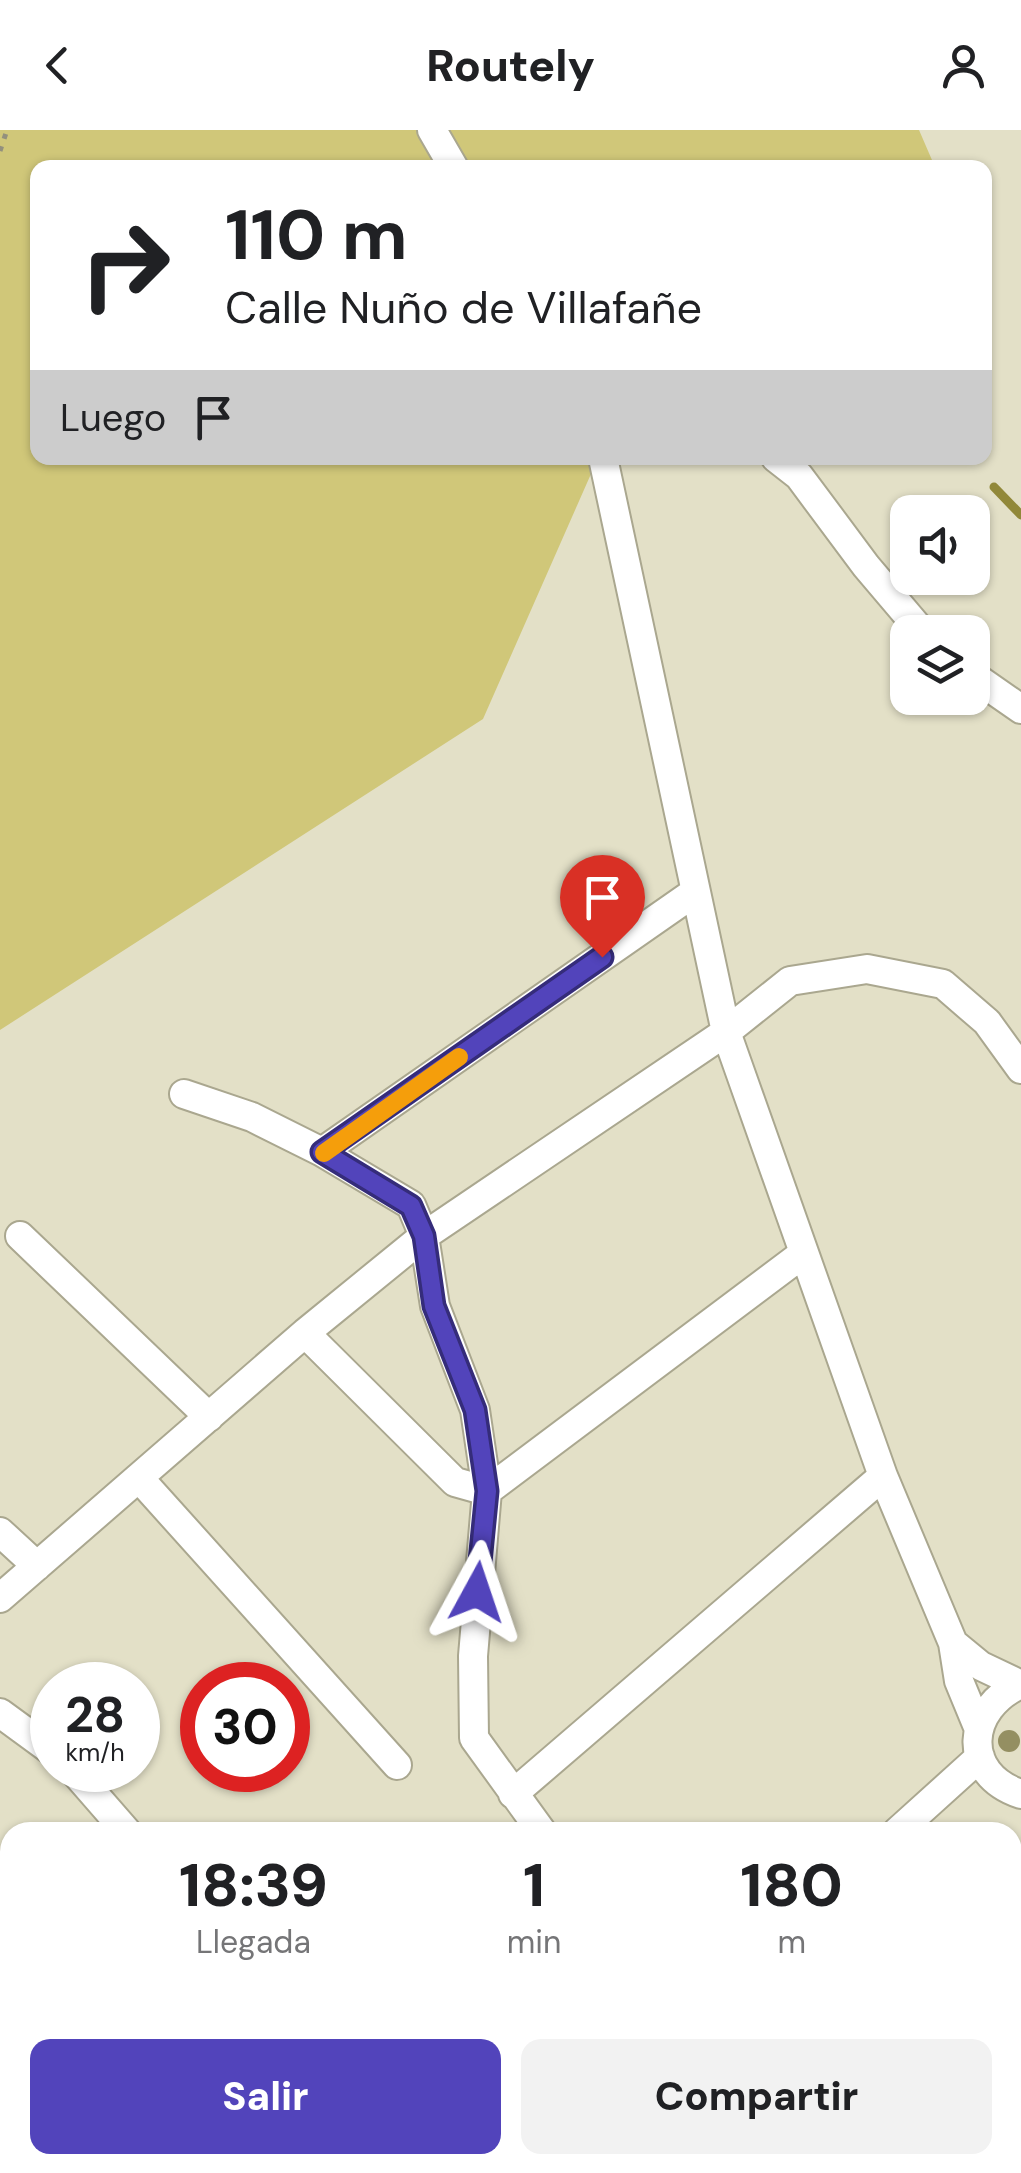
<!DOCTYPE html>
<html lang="es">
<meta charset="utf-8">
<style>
:root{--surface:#fff;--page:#f2f2f2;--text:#202124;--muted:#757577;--accent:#5244bb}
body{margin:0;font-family:"DM Sans",sans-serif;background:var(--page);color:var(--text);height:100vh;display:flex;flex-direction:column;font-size:38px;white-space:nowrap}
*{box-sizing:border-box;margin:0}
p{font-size:32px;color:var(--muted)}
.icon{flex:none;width:55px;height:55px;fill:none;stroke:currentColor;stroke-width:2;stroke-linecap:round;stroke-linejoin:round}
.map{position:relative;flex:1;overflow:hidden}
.panel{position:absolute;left:0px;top:1692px;width:1022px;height:352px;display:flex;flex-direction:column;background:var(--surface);border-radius:30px 30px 0 0;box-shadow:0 2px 8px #0004}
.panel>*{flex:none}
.top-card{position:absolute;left:30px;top:30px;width:962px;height:305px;border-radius:20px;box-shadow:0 2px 8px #0004;background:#fff;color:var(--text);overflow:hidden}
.tools{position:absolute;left:890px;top:365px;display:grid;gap:20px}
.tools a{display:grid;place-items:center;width:100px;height:100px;border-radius:20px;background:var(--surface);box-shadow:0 2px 8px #0004;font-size:50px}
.speed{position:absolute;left:30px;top:1532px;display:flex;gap:20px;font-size:50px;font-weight:700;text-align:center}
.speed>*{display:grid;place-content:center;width:130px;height:130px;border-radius:50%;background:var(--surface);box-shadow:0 2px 8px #0004;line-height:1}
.speed small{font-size:25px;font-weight:400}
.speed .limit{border:15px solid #d22;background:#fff;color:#111}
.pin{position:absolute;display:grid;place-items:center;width:85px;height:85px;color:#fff;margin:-102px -42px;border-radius:50% 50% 50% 0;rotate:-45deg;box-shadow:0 0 10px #0007}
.pin .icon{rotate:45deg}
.me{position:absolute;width:110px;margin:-55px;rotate:5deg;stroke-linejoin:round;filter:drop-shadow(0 0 8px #0008)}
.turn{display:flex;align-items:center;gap:35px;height:210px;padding:0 30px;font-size:45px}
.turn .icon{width:130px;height:130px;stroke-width:2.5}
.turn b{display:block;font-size:70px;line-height:85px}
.then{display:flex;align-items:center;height:95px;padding:0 30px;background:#0003;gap:20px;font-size:38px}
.eta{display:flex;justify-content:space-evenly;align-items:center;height:170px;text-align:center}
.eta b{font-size:60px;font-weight:800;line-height:70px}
.primary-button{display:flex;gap:20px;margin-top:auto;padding:20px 30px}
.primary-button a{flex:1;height:115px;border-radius:20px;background:var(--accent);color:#fff;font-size:40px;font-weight:800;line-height:115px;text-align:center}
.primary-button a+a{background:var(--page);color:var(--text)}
header{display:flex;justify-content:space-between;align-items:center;height:130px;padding:0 30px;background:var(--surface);font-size:45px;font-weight:800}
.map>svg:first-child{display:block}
</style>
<header><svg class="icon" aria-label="back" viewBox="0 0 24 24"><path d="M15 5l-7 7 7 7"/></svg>Routely<svg class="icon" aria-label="person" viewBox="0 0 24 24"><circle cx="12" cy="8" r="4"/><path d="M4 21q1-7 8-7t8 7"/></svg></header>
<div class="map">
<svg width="1021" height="2043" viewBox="0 0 1021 2043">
<rect width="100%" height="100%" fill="#e3e0c7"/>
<path fill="#d0c779" d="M0 0H919L935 37 38 38V328H598L483 589 0 900Z
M1013 1715 1021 1727V1910L1013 1917Z"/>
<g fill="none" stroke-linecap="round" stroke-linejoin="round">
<path stroke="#918839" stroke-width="9" d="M994 357 1021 385"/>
<defs>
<path id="minor" d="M432 0 454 38
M603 328 726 902 883 1346 953 1513 959 1551 978 1597
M776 328 799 346 866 436 922 502
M972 545 1021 579
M184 964 252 987 322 1022 411 1075 424 1106 435 1176 475 1280 487 1361 473 1526 474 1608 542 1702
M322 1022 695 762
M20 1106 209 1287
M305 1203 455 1352 487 1361 804 1123
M139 1348 397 1635
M0 1402 37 1436
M0 1468 305 1203 424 1106 726 902 790 851 867 839 943 854 987 892 1021 939
M953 1513 981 1536 1019 1554
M1021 1554C966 1578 960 1644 1021 1664
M0 1583 52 1621
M73 1640 127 1702
M513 1664 883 1346
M897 1702 980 1627
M0 1963 10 1974
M64 2035 71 2043
M982 2035 988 2043
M544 2043 552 2035"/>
</defs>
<use href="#minor" stroke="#aaa78f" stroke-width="32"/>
<path stroke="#93907d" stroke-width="5" stroke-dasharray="5 8" stroke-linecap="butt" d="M0 21 7 0
M1012 1818 1021 1816
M712 2043 717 2035"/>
<use href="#minor" stroke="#fff" stroke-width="28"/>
</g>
<circle fill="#948f62" cx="1009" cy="1611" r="11"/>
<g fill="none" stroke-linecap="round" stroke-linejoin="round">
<defs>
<path id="route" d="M477 1462 487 1361 475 1280 434 1176 424 1106 411 1076 322 1022 602 827"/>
</defs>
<use href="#route" stroke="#352c7a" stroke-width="25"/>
<use href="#route" stroke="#5244bb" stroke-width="18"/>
<path stroke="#f59e0b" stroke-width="18" d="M324 1023 459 927"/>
</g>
</svg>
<div class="tools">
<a><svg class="icon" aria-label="sound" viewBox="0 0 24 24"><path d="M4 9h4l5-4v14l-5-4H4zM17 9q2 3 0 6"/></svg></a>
<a><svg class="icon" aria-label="layers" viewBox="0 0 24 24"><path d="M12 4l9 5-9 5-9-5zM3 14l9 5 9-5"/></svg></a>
</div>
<div class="speed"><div>28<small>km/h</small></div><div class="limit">30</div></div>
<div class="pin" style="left:602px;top:827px;background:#d93025"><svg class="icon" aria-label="arrive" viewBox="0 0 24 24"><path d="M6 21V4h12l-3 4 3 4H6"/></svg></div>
<svg class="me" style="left:477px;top:1462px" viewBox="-20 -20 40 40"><path d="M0-17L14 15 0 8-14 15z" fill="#5244bb" stroke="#fff" stroke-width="4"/></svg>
<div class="top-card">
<div class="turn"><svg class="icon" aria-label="right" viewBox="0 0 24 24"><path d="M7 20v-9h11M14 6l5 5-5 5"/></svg><div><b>110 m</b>Calle Nuño de Villafañe</div></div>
<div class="then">Luego<svg class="icon" aria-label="arrive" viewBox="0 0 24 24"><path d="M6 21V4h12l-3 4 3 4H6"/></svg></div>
</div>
<section class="panel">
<div class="eta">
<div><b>18:39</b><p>Llegada</p></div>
<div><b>1</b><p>min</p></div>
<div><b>180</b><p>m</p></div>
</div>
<div class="primary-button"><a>Salir</a><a>Compartir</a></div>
</section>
</div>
